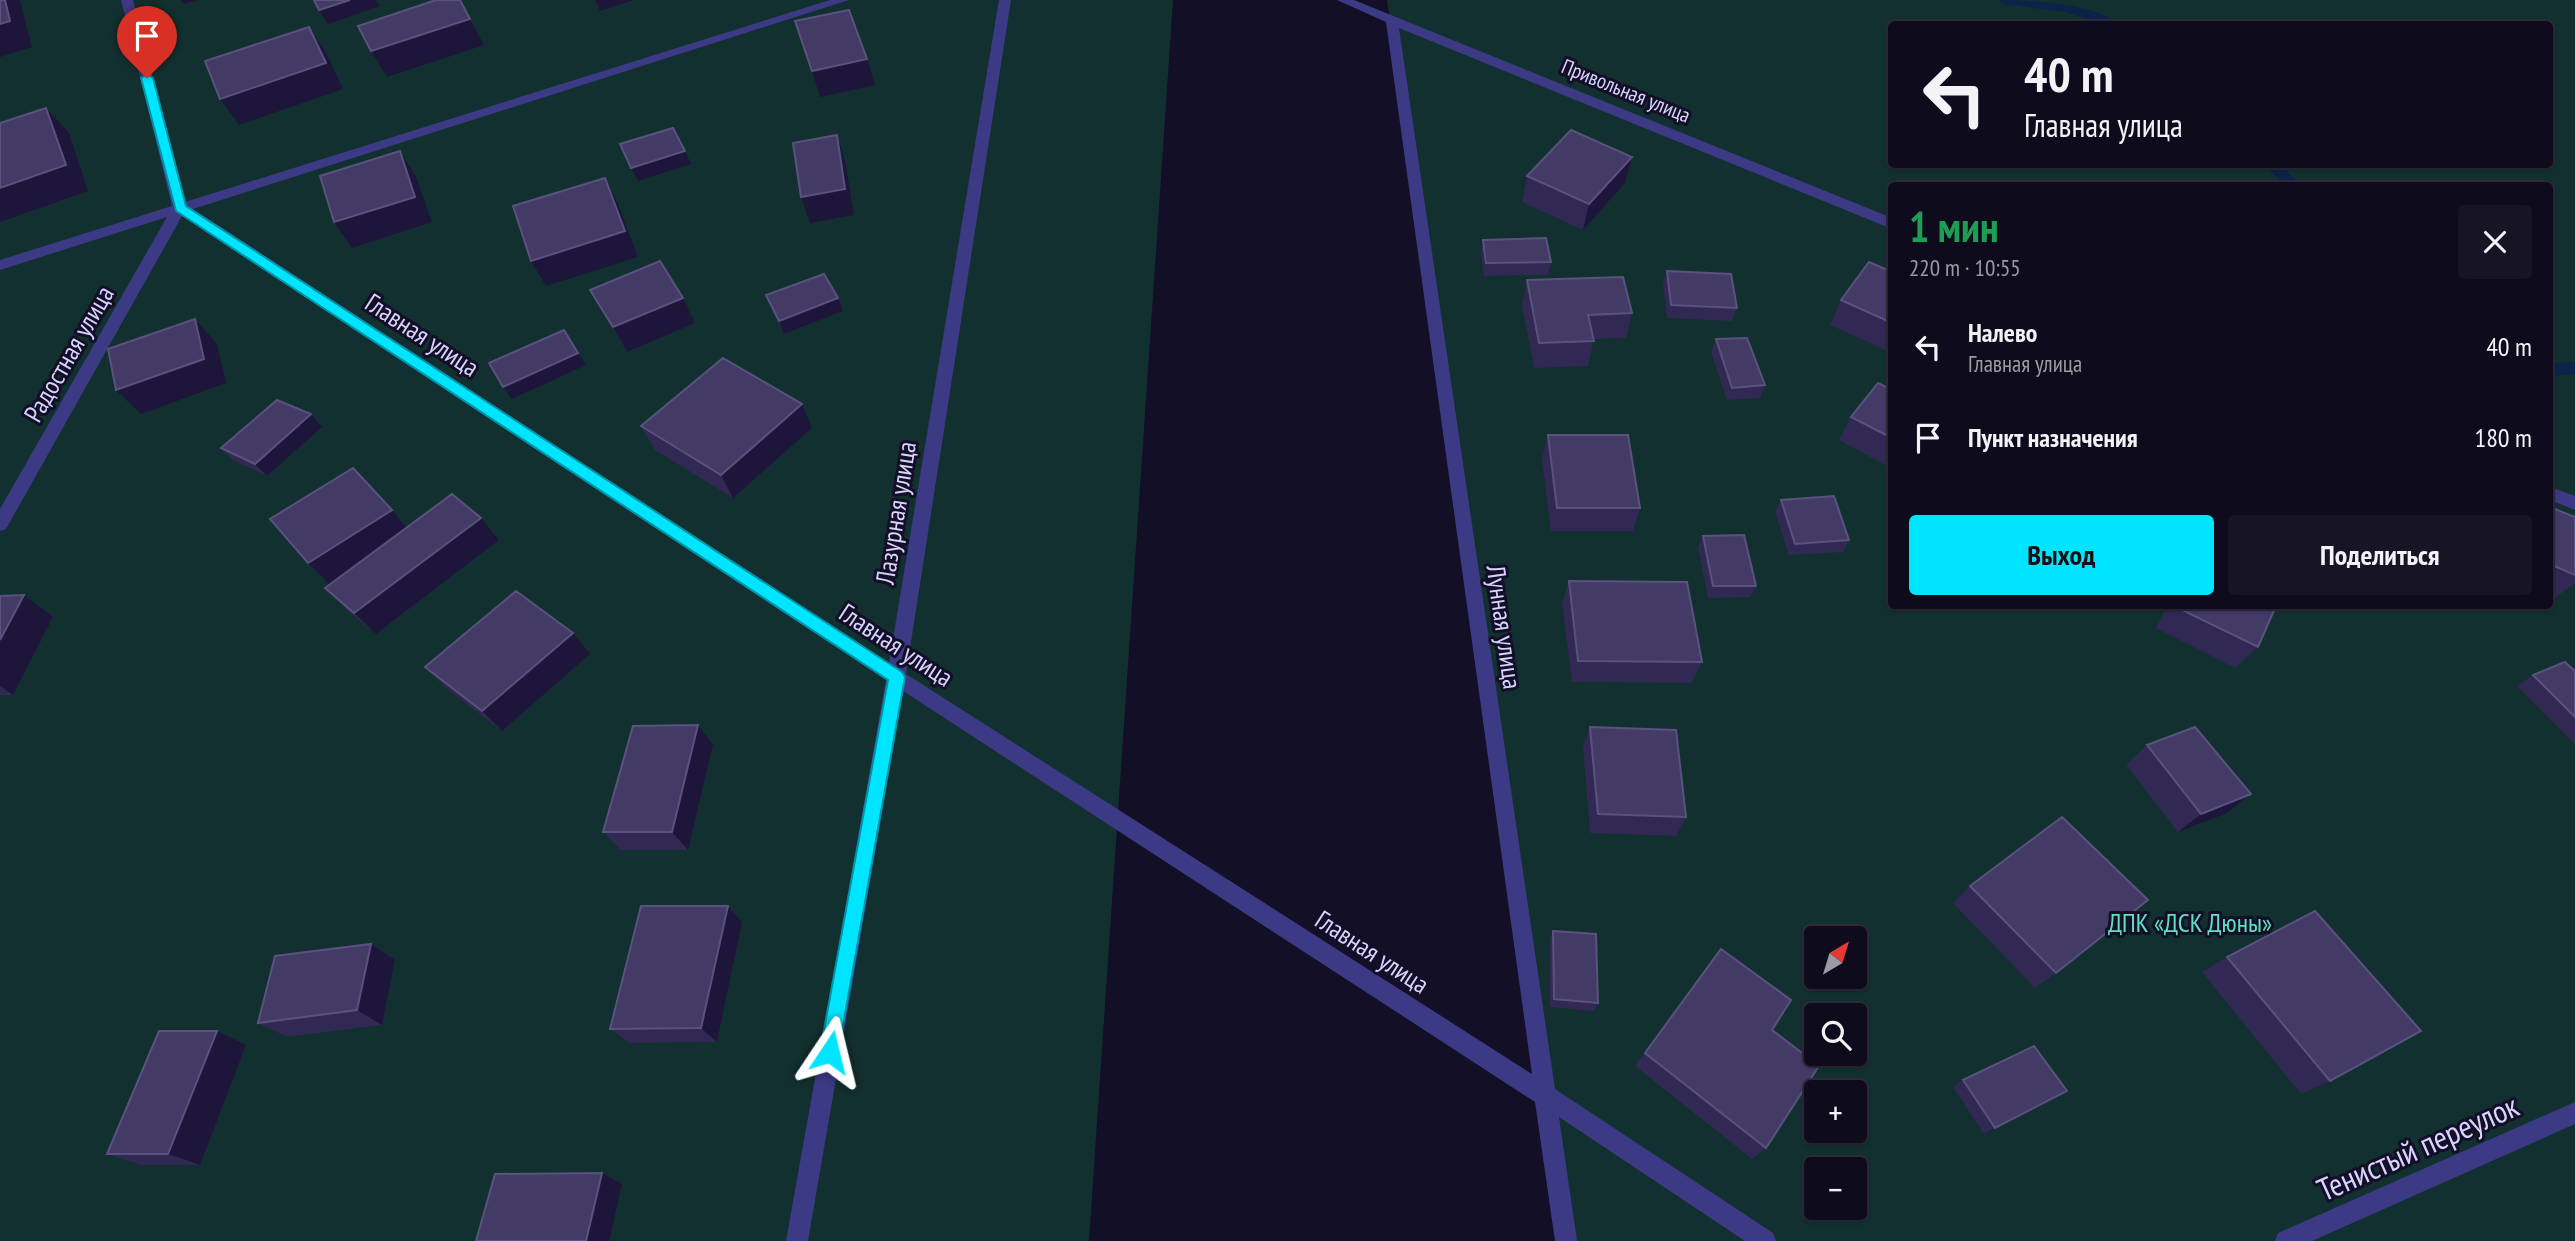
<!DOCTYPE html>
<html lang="ru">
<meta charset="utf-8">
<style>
:root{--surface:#0e0b1c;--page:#171425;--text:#f1f3f6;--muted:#9b9ba3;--line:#2e2b3b;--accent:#00e5ff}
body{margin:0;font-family:"PT Sans Narrow",sans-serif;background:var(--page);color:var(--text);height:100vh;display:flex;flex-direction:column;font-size:26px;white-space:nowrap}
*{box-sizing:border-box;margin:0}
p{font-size:23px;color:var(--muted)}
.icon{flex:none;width:38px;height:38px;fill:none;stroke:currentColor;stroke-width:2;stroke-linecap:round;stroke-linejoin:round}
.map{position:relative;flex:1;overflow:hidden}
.panel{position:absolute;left:1888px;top:182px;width:665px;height:427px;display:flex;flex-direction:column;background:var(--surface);border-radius:7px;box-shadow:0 2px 5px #0004,0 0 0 2px var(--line)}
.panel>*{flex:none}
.banner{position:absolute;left:1888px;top:21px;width:665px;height:147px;border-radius:7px;box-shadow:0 2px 5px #0004,0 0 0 2px var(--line);background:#0e0b1c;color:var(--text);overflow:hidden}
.needle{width:46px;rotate:38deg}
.fabs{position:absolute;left:1804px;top:926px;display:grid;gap:14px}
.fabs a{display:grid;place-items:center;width:63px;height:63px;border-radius:7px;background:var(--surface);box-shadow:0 2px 5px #0004,0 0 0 2px var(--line);font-size:35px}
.pin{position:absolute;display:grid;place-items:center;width:60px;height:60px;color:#fff;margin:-72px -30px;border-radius:50% 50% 50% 0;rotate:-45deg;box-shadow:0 0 7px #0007}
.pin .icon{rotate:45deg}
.me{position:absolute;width:77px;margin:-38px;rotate:10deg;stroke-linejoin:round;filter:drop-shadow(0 0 5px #0008)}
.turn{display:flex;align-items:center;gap:24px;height:147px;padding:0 21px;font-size:32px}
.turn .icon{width:91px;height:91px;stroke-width:2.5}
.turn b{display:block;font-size:49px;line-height:60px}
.round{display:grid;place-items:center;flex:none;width:74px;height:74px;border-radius:7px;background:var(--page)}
.overview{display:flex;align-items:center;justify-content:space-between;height:119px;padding:0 21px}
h1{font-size:42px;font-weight:800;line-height:52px;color:#1e9e55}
.action{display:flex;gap:14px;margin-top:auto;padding:14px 21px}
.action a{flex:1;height:80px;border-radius:7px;background:var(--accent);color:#111;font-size:28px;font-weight:800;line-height:80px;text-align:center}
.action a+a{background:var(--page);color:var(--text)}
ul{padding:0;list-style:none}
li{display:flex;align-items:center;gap:21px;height:91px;padding:0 21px}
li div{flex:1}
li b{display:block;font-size:26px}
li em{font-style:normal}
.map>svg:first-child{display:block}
</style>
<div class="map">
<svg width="2575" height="1241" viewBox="0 0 2575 1241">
<rect width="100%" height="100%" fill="#130f26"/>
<path fill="#12302f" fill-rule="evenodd" d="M0 0H1173L1089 1241H0Z
M1387 0H2575V1241H1571ZM1892 24H2550V164H1892ZM1892 186H2550V606H1892ZM1816 938H1855V976H1816ZM1816 1015H1855V1054H1816ZM1816 1092H1855V1130H1816ZM1816 1169H1855V1208H1816Z"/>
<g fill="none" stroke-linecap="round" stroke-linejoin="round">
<path fill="#0c2248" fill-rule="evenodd" d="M1998 0C2029 0 2095 3 2119 24H2102L2065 12 2004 4Z
M2263 164H2279L2302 186H2286Z
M2575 362V374L2550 376V364Z"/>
<path fill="#3d3a85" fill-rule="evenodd" d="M121 0H133L185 202 830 0H849L193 209 889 663 999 0H1011L906 674 1532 1074 1386 22 1337 0H1354L1892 218V229L1399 28 1555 1089 1773 1233 1776 1241H1745L1559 1117 1577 1241H1555L1535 1102 903 691 808 1241H786L886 680 182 216 6 529 0 531V509L167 217 0 270V260L172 206Z
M2550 487 2575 496V510L2550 500Z
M2575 1102V1124L2312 1241H2275L2278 1233Z"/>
</g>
<path fill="#312854" d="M1632 157 1625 183 1583 230 1522 202 1527 176Z
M1483 240 1551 262 1548 275 1484 276 1481 253Z
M1667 271 1737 308 1732 321 1667 318 1663 284Z
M1892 272V353L1830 325 1841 300Z
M1527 280 1632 313 1626 338 1594 339 1588 366 1534 368 1522 305Z
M590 290 695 323 627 352Z
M766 295 838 298 843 311 784 334Z
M1716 339 1765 385 1760 398 1727 400 1711 352Z
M1892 390V469L1839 440 1851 417Z
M802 404 812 428 733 498 655 450 641 426Z
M311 414 322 427 267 476 233 460 221 448Z
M1548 435 1640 508 1633 531H1551L1542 459Z
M1781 500 1849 540 1843 552 1789 555 1775 512Z
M2550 507 2575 517V583L2552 600 2550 599Z
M392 510 407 527 499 540 376 634 347 610 325 588 330 584 308 563Z
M1703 536 1756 586 1750 597 1708 598 1698 547Z
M1569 581 1702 662 1692 683 1572 682 1562 603Z
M0 596 53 617 13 695H0Z
M2167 606H2276L2258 647 2235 668 2156 628Z
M590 654 502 731 446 688 425 667Z
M2575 671V744L2517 686 2533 675Z
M1590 727 1686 817 1676 836 1590 833 1583 747Z
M713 745 688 850H621L603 832Z
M2147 745 2227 813 2178 832 2126 765Z
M1970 886 2056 973 2035 988 1953 903Z
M728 906 742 922 717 1042 629 1043 610 1029Z
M1553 931 1598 1003 1594 1011 1550 1007V939Z
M371 944 395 960 382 1025 287 1037 258 1023Z
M1721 949 1772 1030 1766 1148 1752 1159 1635 1066Z
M2227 957 2330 1081 2301 1094 2202 972Z
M246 1045 200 1165H141L107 1154Z
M1963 1080 2067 1091 1984 1134 1953 1087Z"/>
<path fill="#1d163a" d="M5 0H19L20 1 32 47 0 57V24Z
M181 0H198L184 4Z
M350 0H376L380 6 328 24 319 10Z
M595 0H634L600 11Z
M470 19 484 45 387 77 371 51Z
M309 27 326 53 343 89 239 125 220 99Z
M867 59 875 85 820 97 812 71Z
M46 108 69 133 88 191 0 222V188Z
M837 135 845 161 854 215 810 223 801 197Z
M400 151 416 177 432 222 352 248 334 222Z
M685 151 691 164 638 181 631 168Z
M1632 157 1625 183 1583 230 1589 204Z
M605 178 618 204 638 257 546 286 531 261Z
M683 298 695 323 627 352 613 327Z
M838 298 843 311 784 334 779 321Z
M195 319 217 344 226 383 141 414 116 390Z
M578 353 586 365 512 399 503 387Z
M802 404 812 428 733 498 721 475Z
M311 414 322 427 267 476 255 464Z
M392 510 411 533 330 585 308 563Z
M481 518 499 540 376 634 354 613Z
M24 595 53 617 13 695 0 686V640Z
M573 633 590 654 502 731 482 711Z
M698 725 713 745 688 850 672 832Z
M2251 794 2227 813 2178 832 2201 814Z
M728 906 742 922 717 1042 701 1028Z
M371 944 395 960 382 1025 357 1010Z
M217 1031 246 1045 200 1165 168 1154Z
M2067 1091 2055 1098 1984 1134 1995 1128Z
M602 1173 622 1184 609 1241H586Z"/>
<path fill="#433a66" stroke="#5a527e" stroke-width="2" d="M0 0H5L10 21 0 24Z
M314 0H350L319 10Z
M436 0H460L470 19 371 51 358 26Z
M849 10 867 59 812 71 795 21Z
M309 27 326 63 220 99 205 61Z
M46 108 66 165 0 188V123Z
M673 128 685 151 631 168 620 144Z
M1571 130 1632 157 1589 204 1527 176Z
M837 135 845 189 801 197 793 143Z
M400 151 415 197 334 222 320 176Z
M605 178 625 231 531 261 513 206Z
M1546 238 1551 262 1486 263 1483 240Z
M660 261 683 298 613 327 590 290Z
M1869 262 1892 272V323L1841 300Z
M1667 271 1731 274 1737 308 1671 305Z
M824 274 838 298 779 321 766 295Z
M1623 277 1632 313 1588 315 1594 341 1539 343 1527 280Z
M195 319 204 359 116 390 108 349Z
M564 330 578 353 503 387 489 363Z
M1747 338 1765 385 1732 388 1716 339Z
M723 358 802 404 721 475 641 426Z
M1878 383 1892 390V438L1851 417Z
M277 400 311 414 255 464 221 448Z
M1548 435H1628L1640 508H1557Z
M353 468 392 510 308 563 270 519Z
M452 494 481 518 354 613 325 588Z
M1834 496 1849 540 1795 544 1781 500Z
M2550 507 2575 517V575L2550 564Z
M1744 535 1756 586H1713L1703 536Z
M1569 581 1687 582 1702 662 1578 661Z
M516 591 573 633 482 711 425 667Z
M24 595 0 640V596Z
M2177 606H2276L2258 647 2176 607Z
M2565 662 2575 671V717L2533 675Z
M698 725 672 832H603L633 726Z
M1590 727 1676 730 1686 817 1598 814Z
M2195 727 2251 794 2201 814 2147 745Z
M2062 817 2148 900 2056 973 1970 886Z
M641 906H728L701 1028 610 1029Z
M2315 911 2421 1031 2330 1081 2227 957Z
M1553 931 1596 934 1598 1003 1554 999Z
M371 944 357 1010 258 1023 275 956Z
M1721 949 1791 1000 1772 1030 1819 1066 1766 1148 1645 1053Z
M159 1031H217L168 1154H107Z
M2034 1046 2067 1091 1995 1128 1963 1080Z
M602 1173 586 1241H476L495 1174Z"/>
<path fill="#00e5ff" stroke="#0095a6" stroke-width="2" d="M147 74 153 78 186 206 902 672 905 677 837 1059 830 1061 823 1059 820 1052 888 680 176 211 141 78Z"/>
<g text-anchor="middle" stroke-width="6" stroke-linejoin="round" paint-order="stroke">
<g font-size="21" fill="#d9d4ff" stroke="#130f26">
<text transform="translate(1626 91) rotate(22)" y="7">Привольная улица</text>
</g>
<g font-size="26" fill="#d9d4ff" stroke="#130f26">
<text transform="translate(422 335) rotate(33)" y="9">Главная улица</text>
<text transform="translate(69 354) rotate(-60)" y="9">Радостная улица</text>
<text transform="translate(896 513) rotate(-81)" y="9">Лазурная улица</text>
<text transform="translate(1504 627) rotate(82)" y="9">Лунная улица</text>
<text transform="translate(896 645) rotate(33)" y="9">Главная улица</text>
<text transform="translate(1372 952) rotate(33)" y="9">Главная улица</text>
</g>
<g font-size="26" fill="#5fe0c0" stroke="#130f26">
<text x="2190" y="932">ДПК «ДСК Дюны»</text>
</g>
<g font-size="32" fill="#d9d4ff" stroke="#130f26">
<text transform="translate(2418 1148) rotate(-24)" y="11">Тенистый переулок</text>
</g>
</g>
</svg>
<div class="fabs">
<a><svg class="needle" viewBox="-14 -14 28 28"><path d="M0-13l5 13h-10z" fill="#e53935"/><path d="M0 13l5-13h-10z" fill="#9b9ba3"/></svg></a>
<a><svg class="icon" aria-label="search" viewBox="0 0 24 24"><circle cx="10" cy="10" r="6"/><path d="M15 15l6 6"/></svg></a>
<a>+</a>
<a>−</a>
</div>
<div class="pin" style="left:147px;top:78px;background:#d93025"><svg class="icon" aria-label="arrive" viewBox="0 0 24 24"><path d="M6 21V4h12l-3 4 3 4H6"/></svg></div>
<svg class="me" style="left:830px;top:1052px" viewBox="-20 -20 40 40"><path d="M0-17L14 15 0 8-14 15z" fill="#00e5ff" stroke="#fff" stroke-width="4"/></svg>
<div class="banner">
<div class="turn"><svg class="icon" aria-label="left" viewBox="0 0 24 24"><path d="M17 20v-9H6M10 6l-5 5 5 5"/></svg><div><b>40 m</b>Главная улица</div></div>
</div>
<section class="panel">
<div class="overview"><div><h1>1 мин</h1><p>220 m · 10:55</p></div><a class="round"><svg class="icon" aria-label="close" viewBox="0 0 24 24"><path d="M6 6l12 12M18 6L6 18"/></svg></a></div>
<ul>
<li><svg class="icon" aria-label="left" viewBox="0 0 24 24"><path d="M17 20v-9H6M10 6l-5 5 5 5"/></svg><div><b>Налево</b><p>Главная улица</p></div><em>40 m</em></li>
<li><svg class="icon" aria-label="arrive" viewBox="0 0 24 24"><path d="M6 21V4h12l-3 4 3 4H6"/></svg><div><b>Пункт назначения</b></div><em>180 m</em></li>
</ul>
<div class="action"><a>Выход</a><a>Поделиться</a></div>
</section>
</div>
